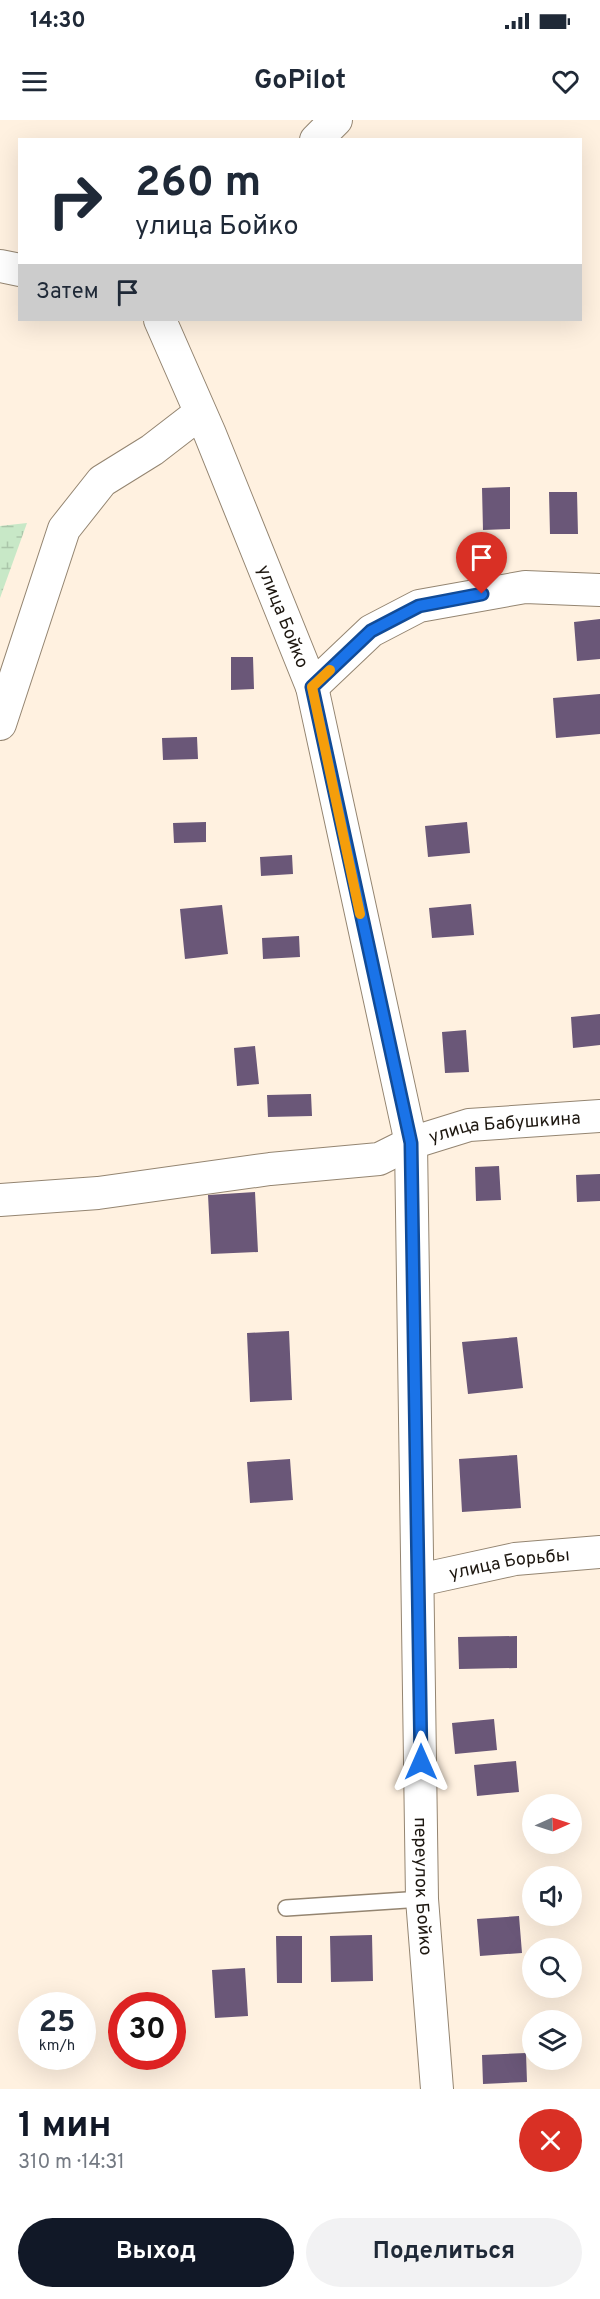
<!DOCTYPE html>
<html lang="ru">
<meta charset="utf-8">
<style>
:root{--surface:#fff;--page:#f2f2f3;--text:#1f2937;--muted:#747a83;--accent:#111827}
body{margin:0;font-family:Overpass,sans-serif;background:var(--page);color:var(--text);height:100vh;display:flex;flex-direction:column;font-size:22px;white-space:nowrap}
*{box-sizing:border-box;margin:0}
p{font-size:20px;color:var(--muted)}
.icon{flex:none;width:33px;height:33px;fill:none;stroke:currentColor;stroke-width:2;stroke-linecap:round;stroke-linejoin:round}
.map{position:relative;height:1969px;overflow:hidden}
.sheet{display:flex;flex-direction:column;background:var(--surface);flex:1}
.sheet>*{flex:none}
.guide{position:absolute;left:18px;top:18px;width:564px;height:183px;border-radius:0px;box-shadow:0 6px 24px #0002;background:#fff;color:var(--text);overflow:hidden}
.needle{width:39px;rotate:87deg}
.fabs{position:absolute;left:522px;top:1674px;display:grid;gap:12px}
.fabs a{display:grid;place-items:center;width:60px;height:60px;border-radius:50%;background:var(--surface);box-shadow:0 6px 24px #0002;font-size:30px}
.speed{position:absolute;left:18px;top:1872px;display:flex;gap:12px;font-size:30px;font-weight:700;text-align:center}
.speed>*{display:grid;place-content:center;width:78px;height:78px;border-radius:50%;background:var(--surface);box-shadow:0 6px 24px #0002;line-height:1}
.speed small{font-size:15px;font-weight:400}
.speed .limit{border:9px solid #d22;background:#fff;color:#111}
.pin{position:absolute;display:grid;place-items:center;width:51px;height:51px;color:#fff;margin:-62px -26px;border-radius:50% 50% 50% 0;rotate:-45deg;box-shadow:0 0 6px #0007}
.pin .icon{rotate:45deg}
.me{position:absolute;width:66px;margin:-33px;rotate:0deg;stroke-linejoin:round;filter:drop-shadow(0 0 4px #0008)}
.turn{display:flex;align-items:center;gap:21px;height:126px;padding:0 18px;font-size:27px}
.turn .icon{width:78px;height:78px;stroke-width:2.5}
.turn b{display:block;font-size:42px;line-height:51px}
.then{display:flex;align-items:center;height:57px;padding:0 18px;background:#0003;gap:12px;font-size:22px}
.round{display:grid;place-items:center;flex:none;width:63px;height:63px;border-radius:32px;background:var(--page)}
.head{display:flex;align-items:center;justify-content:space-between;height:102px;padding:0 18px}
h1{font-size:36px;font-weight:700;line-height:45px;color:var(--accent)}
.action{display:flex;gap:12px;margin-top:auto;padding:12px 18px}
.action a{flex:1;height:69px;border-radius:36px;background:var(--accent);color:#fff;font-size:24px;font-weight:700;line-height:69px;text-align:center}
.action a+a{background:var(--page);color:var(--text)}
.status{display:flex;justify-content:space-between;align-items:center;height:42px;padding:0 30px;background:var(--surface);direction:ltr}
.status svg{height:16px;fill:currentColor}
header{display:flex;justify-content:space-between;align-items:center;height:78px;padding:0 18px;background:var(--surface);font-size:27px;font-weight:700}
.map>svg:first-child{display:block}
</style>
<div class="status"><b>14:30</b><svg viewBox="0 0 49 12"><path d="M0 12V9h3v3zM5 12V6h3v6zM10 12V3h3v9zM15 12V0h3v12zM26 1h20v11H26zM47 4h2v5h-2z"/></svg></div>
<header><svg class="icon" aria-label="menu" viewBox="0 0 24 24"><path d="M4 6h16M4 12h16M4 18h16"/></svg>GoPilot<svg class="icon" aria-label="heart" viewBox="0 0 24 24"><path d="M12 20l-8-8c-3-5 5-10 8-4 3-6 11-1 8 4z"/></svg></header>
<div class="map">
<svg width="600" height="1969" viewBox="0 0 600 1969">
<defs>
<pattern id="wetland-marsh" width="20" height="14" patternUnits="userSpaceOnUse" patternTransform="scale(1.5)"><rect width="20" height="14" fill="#c8e8c7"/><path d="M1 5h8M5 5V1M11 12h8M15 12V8" fill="none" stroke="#abc6aa"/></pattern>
</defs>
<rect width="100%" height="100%" fill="#fff1e0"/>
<path fill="url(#wetland-marsh)" d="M27 403 0 478V406Z"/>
<path fill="#6a5778" d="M510 367V409L483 410 482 368Z
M549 372H577L578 414H550Z
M600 499V539L577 541 574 502Z
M231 537H253L254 569 231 570Z
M600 574V614L556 618 553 578Z
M197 617 198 639 163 640 162 618Z
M206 702V722L174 723 173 703Z
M467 702 470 733 428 737 425 706Z
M292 735 293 754 261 756 260 737Z
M471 784 474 815 432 818 429 788Z
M222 785 228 834 185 839 180 789Z
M299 816 300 837 263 839 262 818Z
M600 894V925L573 928 571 897Z
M466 910 469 952 445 953 442 912Z
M255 926 259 964 237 966 234 928Z
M311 974 312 996 268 997 267 975Z
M499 1046 501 1080 476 1081 475 1047Z
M600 1054V1081L577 1082 576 1055Z
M255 1072 258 1132 211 1134 208 1075Z
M289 1211 292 1280 250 1282 247 1213Z
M517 1217 523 1268 468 1274 462 1222Z
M517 1335 521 1388 462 1392 459 1339Z
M290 1339 293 1380 250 1383 247 1342Z
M517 1516V1548L459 1549 458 1517Z
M494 1599 497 1630 455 1634 452 1603Z
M516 1641 519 1672 477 1676 474 1645Z
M519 1796 522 1833 480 1836 477 1799Z
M372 1815 373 1861 331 1862 330 1816Z
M276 1816H302V1863H277Z
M245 1848 248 1896 215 1898 212 1850Z
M526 1933 527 1962 483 1964 482 1935Z"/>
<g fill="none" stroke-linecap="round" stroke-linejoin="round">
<defs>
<path id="lane" d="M286 1788 422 1779"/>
<g id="street">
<path d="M316 20 336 0"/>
<path d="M0 146 20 150"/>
<path id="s1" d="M160 200 210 314 312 567 371 511 419 486 525 467 600 470"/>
<path id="s2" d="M312 567 411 1023 422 1779 437 1969"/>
<path d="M0 604 64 409 102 361 152 330 200 293"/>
<path id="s3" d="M0 1080 98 1073 270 1049 379 1039 411 1023 469 1005 600 996"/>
<path id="s4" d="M419 1460 515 1439 600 1432"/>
</g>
</defs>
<use href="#lane" stroke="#948571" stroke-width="18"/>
<use href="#street" stroke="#948571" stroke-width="34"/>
<use href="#lane" stroke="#fff" stroke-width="15"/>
<use href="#street" stroke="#fff" stroke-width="32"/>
</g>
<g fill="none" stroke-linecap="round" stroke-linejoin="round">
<defs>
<path id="route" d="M421 1642 411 1023 312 567 371 511 419 486 482 474"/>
</defs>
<use href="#route" stroke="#114b97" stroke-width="15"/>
<use href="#route" stroke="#1a73e8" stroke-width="10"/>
<path stroke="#f59e0b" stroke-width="10" d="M330 550 312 567 360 794"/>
</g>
<g text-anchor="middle" stroke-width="6" stroke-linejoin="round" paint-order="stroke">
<g font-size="18" fill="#1d1710" stroke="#fff1e0">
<text dy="6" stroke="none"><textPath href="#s1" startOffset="321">улица Бойко</textPath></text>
<text dy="6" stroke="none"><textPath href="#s3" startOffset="513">улица Бабушкина</textPath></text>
<text dy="6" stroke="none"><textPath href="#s4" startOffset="92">улица Борьбы</textPath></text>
<text dy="6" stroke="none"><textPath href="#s2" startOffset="1210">переулок Бойко</textPath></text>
</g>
</g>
</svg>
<div class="fabs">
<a><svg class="needle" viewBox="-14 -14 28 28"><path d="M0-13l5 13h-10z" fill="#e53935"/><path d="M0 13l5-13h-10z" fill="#747a83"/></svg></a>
<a><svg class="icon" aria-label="sound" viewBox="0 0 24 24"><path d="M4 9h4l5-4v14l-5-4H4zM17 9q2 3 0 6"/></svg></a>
<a><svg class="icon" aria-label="search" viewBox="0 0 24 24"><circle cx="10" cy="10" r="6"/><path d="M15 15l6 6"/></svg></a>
<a><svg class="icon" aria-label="layers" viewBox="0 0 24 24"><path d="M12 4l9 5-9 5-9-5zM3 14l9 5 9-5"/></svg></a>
</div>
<div class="speed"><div>25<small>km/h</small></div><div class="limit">30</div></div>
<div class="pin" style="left:482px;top:474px;background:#d93025"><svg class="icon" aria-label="arrive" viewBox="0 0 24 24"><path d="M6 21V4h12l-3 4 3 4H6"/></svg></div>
<svg class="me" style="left:421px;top:1642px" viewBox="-20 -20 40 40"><path d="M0-17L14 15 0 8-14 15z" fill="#1a73e8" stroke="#fff" stroke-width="4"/></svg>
<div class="guide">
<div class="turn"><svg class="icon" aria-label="right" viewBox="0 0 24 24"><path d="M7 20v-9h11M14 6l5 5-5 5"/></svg><div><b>260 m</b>улица Бойко</div></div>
<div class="then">Затем<svg class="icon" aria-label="arrive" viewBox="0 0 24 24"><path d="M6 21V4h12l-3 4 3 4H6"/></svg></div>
</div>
</div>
<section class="sheet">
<div class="head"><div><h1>1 мин</h1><p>310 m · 14:31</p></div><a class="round" style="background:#d93025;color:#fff"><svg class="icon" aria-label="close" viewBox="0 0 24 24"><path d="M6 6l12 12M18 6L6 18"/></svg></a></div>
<div class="action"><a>Выход</a><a>Поделиться</a></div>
</section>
